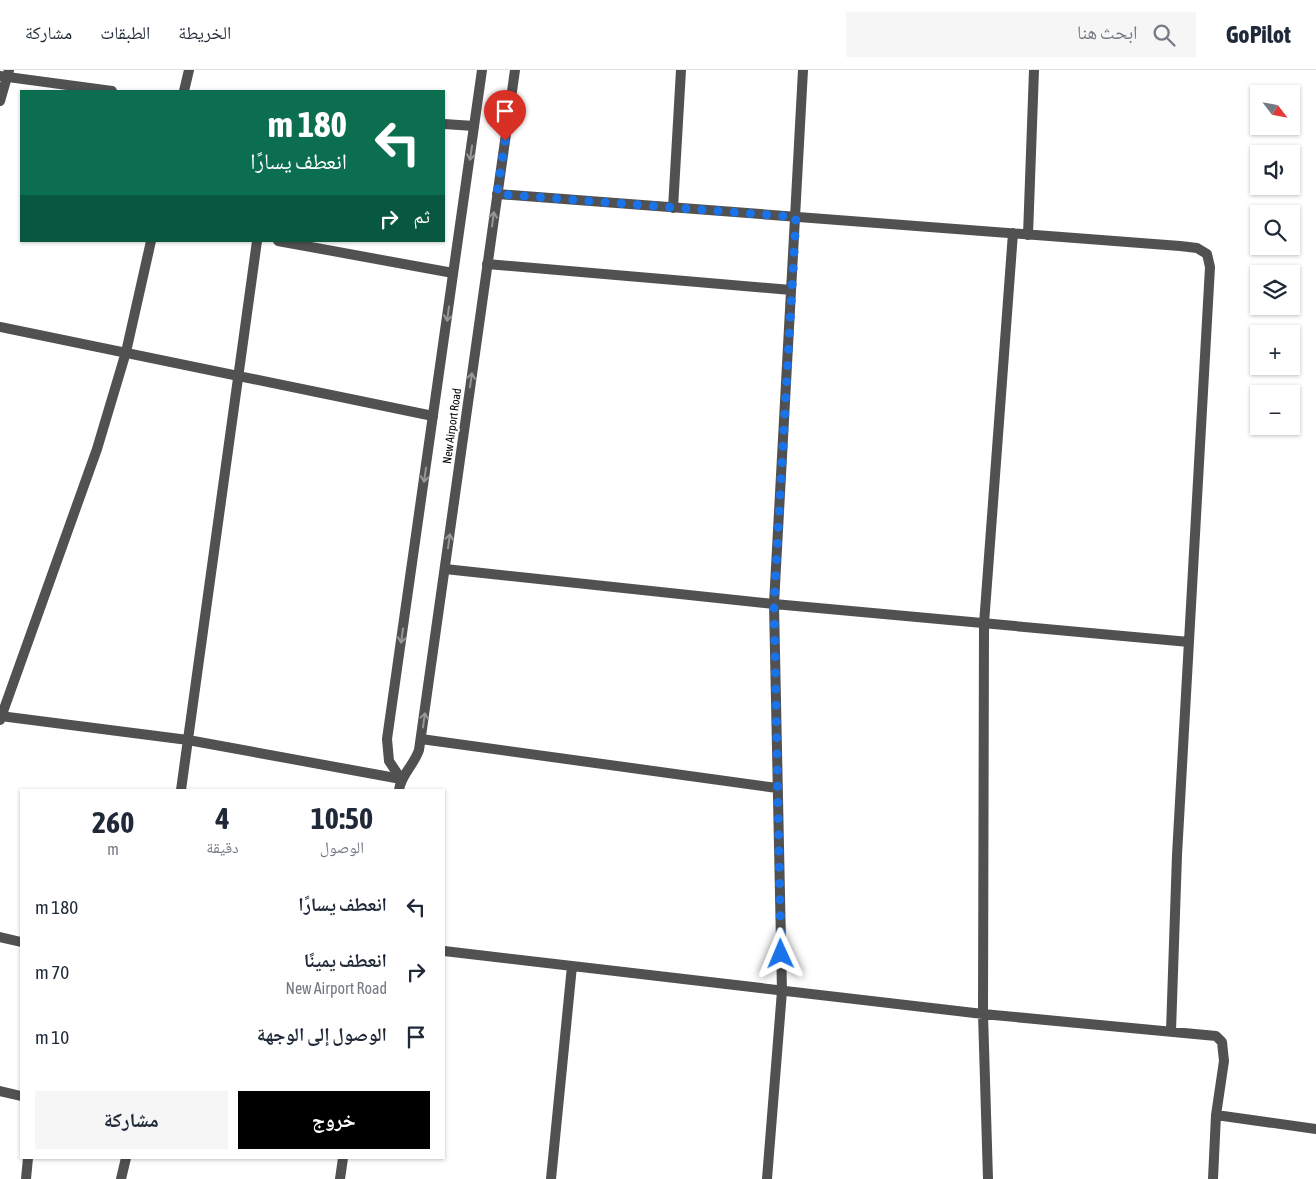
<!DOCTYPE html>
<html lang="ar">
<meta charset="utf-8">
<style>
:root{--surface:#fff;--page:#f6f6f7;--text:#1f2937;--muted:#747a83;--line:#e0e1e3;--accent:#000}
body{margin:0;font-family:"Asap Condensed","Noto Naskh Arabic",sans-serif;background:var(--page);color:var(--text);direction:rtl;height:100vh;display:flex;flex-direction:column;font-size:19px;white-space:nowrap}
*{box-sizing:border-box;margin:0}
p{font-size:16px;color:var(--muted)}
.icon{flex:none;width:28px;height:28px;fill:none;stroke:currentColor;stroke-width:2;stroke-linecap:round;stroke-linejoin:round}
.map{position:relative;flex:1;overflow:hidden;direction:ltr}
.drawer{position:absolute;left:20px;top:719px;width:425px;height:370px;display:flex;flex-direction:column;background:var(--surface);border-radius:0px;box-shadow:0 1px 4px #0004;direction:rtl}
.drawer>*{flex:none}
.guide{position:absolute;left:20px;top:20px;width:425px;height:152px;border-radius:0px;box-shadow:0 1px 4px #0004;direction:rtl;background:#0b6e4f;color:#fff;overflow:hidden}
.needle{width:32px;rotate:122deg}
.buttons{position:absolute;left:1250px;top:15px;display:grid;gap:10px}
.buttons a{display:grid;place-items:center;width:50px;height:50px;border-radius:0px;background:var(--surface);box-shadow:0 1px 4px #0004;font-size:25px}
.pin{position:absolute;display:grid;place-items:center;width:42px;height:42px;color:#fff;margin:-51px -21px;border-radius:50% 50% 50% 0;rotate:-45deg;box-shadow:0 0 5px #0007}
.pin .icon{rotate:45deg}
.me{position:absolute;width:55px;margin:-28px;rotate:359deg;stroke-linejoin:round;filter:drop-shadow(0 0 4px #0008)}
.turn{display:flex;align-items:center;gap:18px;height:105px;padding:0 15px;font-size:22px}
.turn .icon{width:65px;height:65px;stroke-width:2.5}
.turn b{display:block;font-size:35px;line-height:42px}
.then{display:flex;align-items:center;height:48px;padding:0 15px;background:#0003;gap:10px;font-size:19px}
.eta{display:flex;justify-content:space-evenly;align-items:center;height:85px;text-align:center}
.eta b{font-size:30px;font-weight:700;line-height:35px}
.primary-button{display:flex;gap:10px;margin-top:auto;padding:10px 15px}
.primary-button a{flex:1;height:58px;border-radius:0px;background:var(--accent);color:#fff;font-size:20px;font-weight:700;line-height:58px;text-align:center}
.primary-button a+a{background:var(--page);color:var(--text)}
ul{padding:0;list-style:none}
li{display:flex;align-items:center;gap:15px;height:65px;padding:0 15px}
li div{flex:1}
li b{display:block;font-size:19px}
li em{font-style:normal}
header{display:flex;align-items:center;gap:30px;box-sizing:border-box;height:70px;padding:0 25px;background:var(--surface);border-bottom:1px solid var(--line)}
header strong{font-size:24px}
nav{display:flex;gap:28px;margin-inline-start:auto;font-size:18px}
.search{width:350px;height:45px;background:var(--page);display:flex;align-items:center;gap:12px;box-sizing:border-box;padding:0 18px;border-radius:0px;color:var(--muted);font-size:19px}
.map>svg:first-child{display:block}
</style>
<header>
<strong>GoPilot</strong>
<div class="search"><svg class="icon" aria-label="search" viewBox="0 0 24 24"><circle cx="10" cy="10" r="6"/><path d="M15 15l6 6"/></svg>ابحث هنا</div>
<nav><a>الخريطة</a><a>الطبقات</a><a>مشاركة</a></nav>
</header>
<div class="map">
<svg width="1316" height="1109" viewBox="0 0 1316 1109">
<rect width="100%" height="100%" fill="#fff"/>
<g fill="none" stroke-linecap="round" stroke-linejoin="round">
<path stroke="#515151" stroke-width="10" d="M0 6 112 21
M184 21 189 0
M0 31 9 0
M444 54 474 56
M497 124 1180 176 1197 178 1207 184 1210 197 1177 785 1171 961
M673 138 681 0
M1028 165 1034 0
M278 171 453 203
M487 194 791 220
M0 257 433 346
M445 499 774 534 1189 572
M0 646 188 670 401 709
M0 650 97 379 126 282 151 171
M421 669 777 718
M181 720 257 171
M0 867 21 872
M444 881 983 944 1216 966 1222 972 1224 991 1216 1045 1213 1109
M0 1021 21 1026
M1216 1045 1316 1059
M26 1109 28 1088
M121 1109 126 1088
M551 1109 572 896
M767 1109 782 921 774 534 803 0
M988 1109 983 944 984 554 1013 163"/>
<path stroke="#515151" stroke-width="10" d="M401 709 389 691 387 669 482 0
M399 720C401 705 414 695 419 680L515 0
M340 1109 343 1088"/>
</g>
<defs><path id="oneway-shaft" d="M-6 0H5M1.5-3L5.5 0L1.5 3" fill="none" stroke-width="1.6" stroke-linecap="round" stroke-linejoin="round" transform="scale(1.25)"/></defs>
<g stroke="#979797">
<use href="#oneway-shaft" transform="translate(471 83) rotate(98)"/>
<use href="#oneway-shaft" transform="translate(493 149) rotate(-82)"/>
<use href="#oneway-shaft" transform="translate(448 244) rotate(98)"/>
<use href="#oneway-shaft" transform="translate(471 310) rotate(-82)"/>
<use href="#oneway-shaft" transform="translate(425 405) rotate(98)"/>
<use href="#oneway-shaft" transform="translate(449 471) rotate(-82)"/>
<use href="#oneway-shaft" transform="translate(402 566) rotate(98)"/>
<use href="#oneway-shaft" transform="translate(424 650) rotate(-82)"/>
</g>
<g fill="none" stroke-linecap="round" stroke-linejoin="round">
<path stroke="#1a73e8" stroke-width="9" stroke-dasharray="0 16.2" d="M505 71 497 124 796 147 774 534 781 884"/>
</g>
<g text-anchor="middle" stroke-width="4" stroke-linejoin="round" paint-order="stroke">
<g font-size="12" fill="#000" stroke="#fff">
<text transform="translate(452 356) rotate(-82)" y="4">New Airport Road</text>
</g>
</g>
</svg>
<div class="buttons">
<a><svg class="needle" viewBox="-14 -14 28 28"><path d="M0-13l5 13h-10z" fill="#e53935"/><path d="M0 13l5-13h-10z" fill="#747a83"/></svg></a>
<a><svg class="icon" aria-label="sound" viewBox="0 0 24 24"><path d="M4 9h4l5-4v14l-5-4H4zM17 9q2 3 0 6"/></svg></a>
<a><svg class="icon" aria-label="search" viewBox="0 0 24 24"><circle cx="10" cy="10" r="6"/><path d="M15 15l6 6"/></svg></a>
<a><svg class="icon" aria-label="layers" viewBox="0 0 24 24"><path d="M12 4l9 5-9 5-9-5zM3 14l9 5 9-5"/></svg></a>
<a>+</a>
<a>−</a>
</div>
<div class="pin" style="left:505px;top:71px;background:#d93025"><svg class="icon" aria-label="arrive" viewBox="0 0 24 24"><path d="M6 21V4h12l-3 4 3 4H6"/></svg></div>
<svg class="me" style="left:781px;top:884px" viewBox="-20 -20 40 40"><path d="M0-17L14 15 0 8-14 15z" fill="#1a73e8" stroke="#fff" stroke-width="4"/></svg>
<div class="guide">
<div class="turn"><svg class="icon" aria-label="left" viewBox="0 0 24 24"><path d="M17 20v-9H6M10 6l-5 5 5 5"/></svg><div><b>180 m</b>انعطف يسارًا</div></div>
<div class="then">ثم<svg class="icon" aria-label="right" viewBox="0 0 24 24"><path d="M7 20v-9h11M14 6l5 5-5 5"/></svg></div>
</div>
<section class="drawer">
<div class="eta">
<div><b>10:50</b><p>الوصول</p></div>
<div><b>4</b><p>دقيقة</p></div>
<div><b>260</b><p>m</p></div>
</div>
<ul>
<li><svg class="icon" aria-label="left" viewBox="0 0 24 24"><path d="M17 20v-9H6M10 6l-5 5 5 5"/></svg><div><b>انعطف يسارًا</b></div><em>180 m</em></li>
<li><svg class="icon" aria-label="right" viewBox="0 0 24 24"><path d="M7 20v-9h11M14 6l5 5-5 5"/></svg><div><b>انعطف يمينًا</b><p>New Airport Road</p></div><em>70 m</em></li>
<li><svg class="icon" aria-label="arrive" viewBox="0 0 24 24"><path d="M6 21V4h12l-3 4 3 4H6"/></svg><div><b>الوصول إلى الوجهة</b></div><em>10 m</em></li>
</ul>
<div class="primary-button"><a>خروج</a><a>مشاركة</a></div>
</section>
</div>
